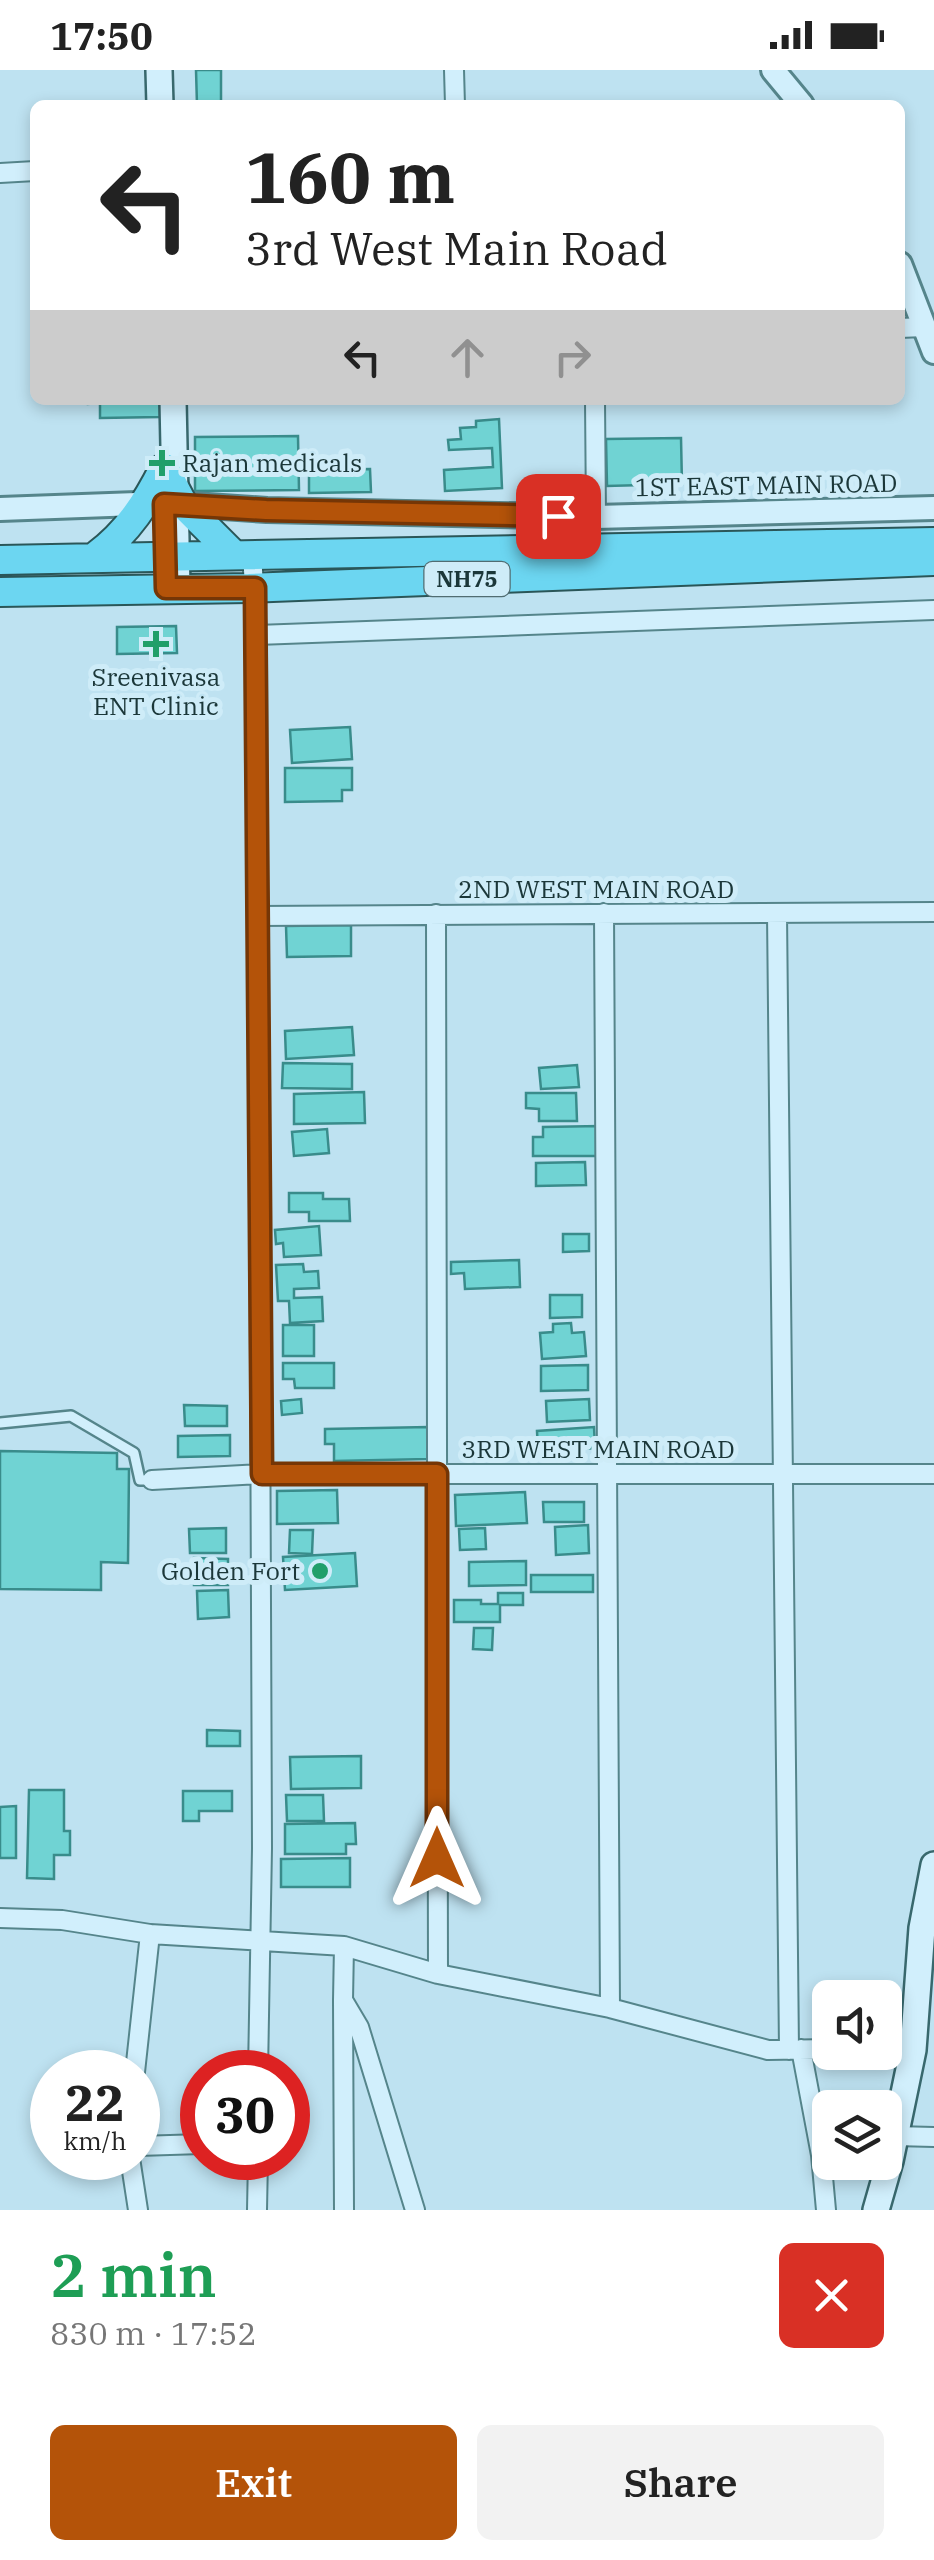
<!DOCTYPE html>
<meta charset="utf-8">
<style>
:root{--surface:#fff;--page:#f2f2f2;--text:#222;--muted:#767676;--accent:#b45309}
body{margin:0;font-family:"IBM Plex Serif",serif;background:var(--page);color:var(--text);height:100vh;display:flex;flex-direction:column;font-size:38px;white-space:nowrap}
*{box-sizing:border-box;margin:0}
p{font-size:32px;color:var(--muted)}
.icon{flex:none;width:55px;height:55px;fill:none;stroke:currentColor;stroke-width:2;stroke-linecap:round;stroke-linejoin:round}
.map{position:relative;height:2140px;overflow:hidden}
.drawer{display:flex;flex-direction:column;background:var(--surface);flex:1}
.drawer>*{flex:none}
.hud{position:absolute;left:30px;top:30px;width:875px;height:305px;border-radius:15px;box-shadow:0 5px 15px #0003;background:#fff;color:var(--text);overflow:hidden}
.controls{position:absolute;left:812px;top:1910px;display:grid;gap:20px}
.controls a{display:grid;place-items:center;width:90px;height:90px;border-radius:15px;background:var(--surface);box-shadow:0 5px 15px #0003;font-size:50px}
.speed{position:absolute;left:30px;top:1980px;display:flex;gap:20px;font-size:50px;font-weight:700;text-align:center}
.speed>*{display:grid;place-content:center;width:130px;height:130px;border-radius:50%;background:var(--surface);box-shadow:0 5px 15px #0003;line-height:1}
.speed small{font-size:25px;font-weight:400}
.speed .limit{border:15px solid #d22;background:#fff;color:#111}
.pin{position:absolute;display:grid;place-items:center;width:85px;height:85px;color:#fff;margin:-42px;border-radius:20px;box-shadow:0 5px 15px #0006}
.me{position:absolute;width:110px;margin:-55px;rotate:0deg;stroke-linejoin:round;filter:drop-shadow(0 0 8px #0008)}
.turn{display:flex;align-items:center;gap:35px;height:210px;padding:0 50px;font-size:45px}
.turn .icon{width:130px;height:130px;stroke-width:2.5}
.turn b{display:block;font-size:70px;line-height:85px}
.lanes{display:flex;align-items:center;height:95px;padding:0 50px;background:#0003;justify-content:center;gap:50px;direction:ltr}
.lanes .off{opacity:.35}
.round{display:grid;place-items:center;flex:none;width:105px;height:105px;border-radius:15px;background:var(--page)}
.overview{display:flex;align-items:center;justify-content:space-between;height:170px;padding:0 50px}
h1{font-size:60px;font-weight:600;line-height:75px;color:#1e9e55}
.primary-button{display:flex;gap:20px;margin-top:auto;padding:20px 50px}
.primary-button a{flex:1;height:115px;border-radius:15px;background:var(--accent);color:#fff;font-size:40px;font-weight:600;line-height:115px;text-align:center}
.primary-button a+a{background:var(--page);color:var(--text)}
.status{display:flex;justify-content:space-between;align-items:center;height:70px;padding:0 50px;background:var(--surface);direction:ltr}
.status svg{height:28px;fill:currentColor}
.map>svg:first-child{display:block}
</style>
<div class="status"><b>17:50</b><svg viewBox="0 0 49 12"><path d="M0 12V9h3v3zM5 12V6h3v6zM10 12V3h3v9zM15 12V0h3v12zM26 1h20v11H26zM47 4h2v5h-2z"/></svg></div>
<div class="map">
<svg width="934" height="2140" viewBox="0 0 934 2140">
<rect width="100%" height="100%" fill="#bee2f1"/>
<path fill="#70d3d3" stroke="#398c8b" stroke-width="2.5" d="M196 0H221V35H197Z
M88 330H160V347L100 348V333L88 334Z
M499 349 502 418 445 421 444 400 493 397 492 378 449 380 448 370 461 369 460 358 476 357V351Z
M298 366 299 420 195 421V367Z
M681 368 682 414 607 416 606 369Z
M370 399 371 422 309 423V400Z
M176 556 177 583 117 584V557Z
M350 657 352 689 292 693 290 660Z
M285 698H352V720H342V731L285 732Z
M351 855V886L287 887 286 856Z
M352 957 354 985 286 989 285 961Z
M283 993 352 994V1019L282 1018Z
M577 995 579 1017 541 1019 539 998Z
M364 1022 365 1053 294 1054V1024Z
M526 1023H576L577 1051H539V1039L526 1038Z
M600 1056V1086H533V1067H543V1057Z
M327 1059 329 1083 294 1086 292 1062Z
M585 1092 586 1115 536 1116V1093Z
M289 1123H323V1129H349L350 1151H309V1142H289Z
M319 1156 321 1185 284 1187 283 1173 276 1174 275 1160Z
M563 1164H589V1181L563 1182Z
M519 1190 520 1217 465 1219 464 1203 451 1204V1192Z
M303 1194 304 1202 318 1201 319 1218 294 1219V1228L322 1227 323 1251 290 1253 289 1231H278L276 1195Z
M550 1225H582V1247L550 1248Z
M571 1253 572 1263 584 1262 586 1286 542 1289 540 1263 553 1262V1254Z
M283 1255H314V1286H283Z
M283 1293H334V1318H295L294 1309H283Z
M588 1295V1320L541 1321V1296Z
M301 1329 302 1343 282 1345 281 1331Z
M589 1329 590 1350 547 1352 546 1331Z
M184 1335 227 1336V1356H185Z
M428 1357V1389L334 1391V1374H325V1359Z
M594 1357 595 1378 538 1382 537 1361Z
M230 1365V1386L178 1387V1366Z
M0 1381 117 1383V1399H129L128 1493 101 1492V1520L0 1519Z
M337 1420 338 1453 277 1454V1421Z
M525 1422 527 1453 456 1456 455 1425Z
M543 1432H584V1452H544Z
M588 1455 589 1483 556 1485 555 1457Z
M226 1458V1483H190L189 1459Z
M485 1458 486 1479 460 1480 459 1459Z
M290 1460H313L312 1484 289 1483Z
M355 1483 357 1516 285 1520 283 1487Z
M194 1488 228 1489V1515H194Z
M526 1491V1515L469 1516V1492Z
M531 1505H593V1522H531Z
M228 1520 229 1547 198 1549 197 1521Z
M498 1523H523V1535H500V1552H454V1530H481V1534H498Z
M474 1558H493L492 1580 473 1579Z
M207 1660 240 1661V1676H207Z
M361 1686V1718L291 1719 290 1687Z
M29 1720H64V1761H70V1785H54V1809L27 1808Z
M183 1721H232V1741H199V1751H183Z
M286 1725H323L324 1751H287Z
M16 1736V1788H0V1737Z
M355 1753 356 1774H346V1784H285V1754Z
M350 1788V1817H281V1789Z"/>
<g fill="none" stroke-linecap="round" stroke-linejoin="round">
<defs>
<path id="service" d="M0 1353 71 1346 134 1383 140 1410H152"/>
<path id="minor" d="M454 0 455 35
M0 103 35 101
M900 258 924 257
M595 330 596 447
M252 484 257 565 262 1778 258 2002
M257 565 934 540
M604 843 610 1938
M436 844 438 1904
M777 844 789 1980
M258 846 934 842
M152 1410 262 1404H934
M0 1848 62 1850 150 1864 135 2002
M150 1864 344 1876 438 1904 610 1938 768 1980 830 1979
M344 1876 343 1930 359 1957 415 2140
M343 1931 344 2140
M801 1979 821 2085 826 2140
M885 1981 913 1980
M895 2066 934 2067
M138 2076 202 2074
M130 2088 138 2140
M257 2140 258 2088"/>
<path id="tertiary" d="M773 0 802 35
M900 194 934 282
M0 439 164 433 267 440 596 447 934 438"/>
<path id="secondary" d="M159 0 160 35
M173 330 177 518
M876 2140 890 2091 913 1980 922 1858 934 1795"/>
<path id="trunk" d="M164 398 183 434 233 484
M97 485C128 462 147 432 164 398
M0 490 934 472
M0 522 249 518 934 491"/>
</defs>
<use href="#service" stroke="#55858b" stroke-width="14"/>
<use href="#minor" stroke="#55858b" stroke-width="22"/>
<use href="#tertiary" stroke="#55858b" stroke-width="28"/>
<use href="#secondary" stroke="#38686d" stroke-width="30"/>
<use href="#trunk" stroke="#2a5658" stroke-width="32"/>
<use href="#service" stroke="#d1effc" stroke-width="9"/>
<use href="#minor" stroke="#d1effc" stroke-width="18"/>
<use href="#tertiary" stroke="#d1effc" stroke-width="22"/>
<use href="#secondary" stroke="#d1effc" stroke-width="25"/>
<use href="#trunk" stroke="#6cd6f1" stroke-width="28"/>
</g>
<g fill="none" stroke-linecap="round" stroke-linejoin="round">
<defs>
<path id="route" d="M437 1788V1404H262L255 518H166L164 434 266 440 558 446"/>
</defs>
<use href="#route" stroke="#753606" stroke-width="25"/>
<use href="#route" stroke="#b45309" stroke-width="18"/>
</g>
<g fill="#209f6a" stroke="#ceecf8" stroke-width="4">
<path d="M157 378h10v10h10v10h-10v10h-10v-10h-10v-10h10z"/>
<path d="M151 559h10v10h10v10h-10v10h-10v-10h-10v-10h10z"/>
<circle cx="320" cy="1501" r="10"/>
</g>
<g text-anchor="middle" stroke-width="10" stroke-linejoin="round" paint-order="stroke">
<rect fill="#ceecf8" stroke="#516d72" stroke-width="2.5" x="424.5" y="492" width="85" height="34" rx="8"/>
<g font-size="22" font-weight="bold" fill="#1b3739">
<text x="467" y="517">NH75</text>
</g>
<g font-size="25" fill="#1b3739" stroke="#ceecf8" text-anchor="start">
<text x="182" y="402">Rajan medicals</text>
<text x="156" y="616" text-anchor="middle">Sreenivasa<tspan x="156" dy="29">ENT Clinic</tspan></text>
<text x="300" y="1510" text-anchor="end">Golden Fort</text>
</g>
<g font-size="25" fill="#1b3739" stroke="#ceecf8">
<text transform="translate(766 415) rotate(-1)" y="9">1ST EAST MAIN ROAD</text>
<text x="596" y="828">2ND WEST MAIN ROAD</text>
<text x="598" y="1388">3RD WEST MAIN ROAD</text>
</g>
</g>
</svg>
<div class="controls">
<a><svg class="icon" aria-label="sound" viewBox="0 0 24 24"><path d="M4 9h4l5-4v14l-5-4H4zM17 9q2 3 0 6"/></svg></a>
<a><svg class="icon" aria-label="layers" viewBox="0 0 24 24"><path d="M12 4l9 5-9 5-9-5zM3 14l9 5 9-5"/></svg></a>
</div>
<div class="speed"><div>22<small>km/h</small></div><div class="limit">30</div></div>
<div class="pin" style="left:558px;top:446px;background:#d93025"><svg class="icon" aria-label="arrive" viewBox="0 0 24 24"><path d="M6 21V4h12l-3 4 3 4H6"/></svg></div>
<svg class="me" style="left:437px;top:1788px" viewBox="-20 -20 40 40"><path d="M0-17L14 15 0 8-14 15z" fill="#b45309" stroke="#fff" stroke-width="4"/></svg>
<div class="hud">
<div class="turn"><svg class="icon" aria-label="left" viewBox="0 0 24 24"><path d="M17 20v-9H6M10 6l-5 5 5 5"/></svg><div><b>160 m</b>3rd West Main Road</div></div>
<div class="lanes"><svg class="icon" aria-label="left" viewBox="0 0 24 24"><path d="M17 20v-9H6M10 6l-5 5 5 5"/></svg><svg class="icon off" aria-label="ahead" viewBox="0 0 24 24"><path d="M12 20V5M6 11l6-6 6 6"/></svg><svg class="icon off" aria-label="right" viewBox="0 0 24 24"><path d="M7 20v-9h11M14 6l5 5-5 5"/></svg></div>
</div>
</div>
<section class="drawer">
<div class="overview"><div><h1>2 min</h1><p>830 m · 17:52</p></div><a class="round" style="background:#d93025;color:#fff"><svg class="icon" aria-label="close" viewBox="0 0 24 24"><path d="M6 6l12 12M18 6L6 18"/></svg></a></div>
<div class="primary-button"><a>Exit</a><a>Share</a></div>
</section>
